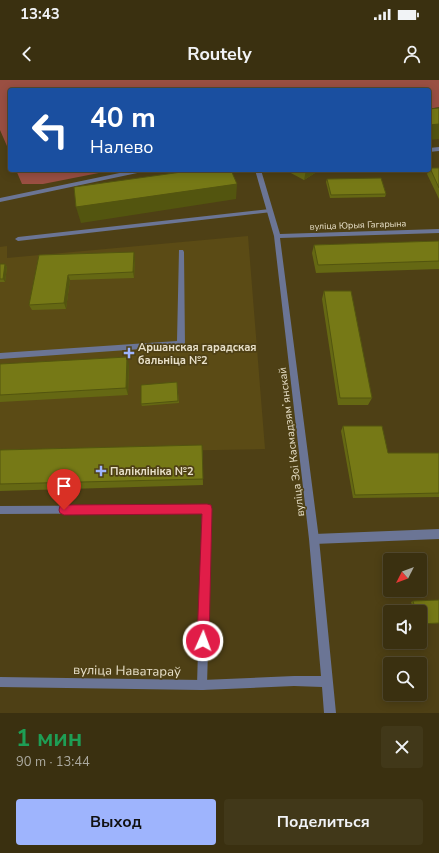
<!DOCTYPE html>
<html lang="ru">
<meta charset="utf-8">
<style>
:root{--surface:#3a3010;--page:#413819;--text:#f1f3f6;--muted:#aba99f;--line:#544b30;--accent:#9eb4fd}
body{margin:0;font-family:"Nunito Sans",sans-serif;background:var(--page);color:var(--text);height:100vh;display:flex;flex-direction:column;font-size:15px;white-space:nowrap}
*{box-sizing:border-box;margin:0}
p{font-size:13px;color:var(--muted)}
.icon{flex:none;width:22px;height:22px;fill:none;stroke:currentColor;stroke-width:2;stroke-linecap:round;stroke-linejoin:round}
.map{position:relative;height:633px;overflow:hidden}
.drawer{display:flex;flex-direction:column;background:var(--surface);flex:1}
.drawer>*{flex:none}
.hud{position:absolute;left:8px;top:8px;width:423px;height:84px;border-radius:4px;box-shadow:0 2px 10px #0003,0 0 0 1px var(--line);background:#1a4fa0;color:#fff;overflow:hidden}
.needle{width:26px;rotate:228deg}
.buttons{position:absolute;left:383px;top:473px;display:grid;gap:8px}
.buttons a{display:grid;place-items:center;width:44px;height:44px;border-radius:4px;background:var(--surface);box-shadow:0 2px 10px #0003,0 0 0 1px var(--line);font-size:20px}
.pin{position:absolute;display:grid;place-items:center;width:34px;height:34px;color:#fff;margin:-41px -17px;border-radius:50% 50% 50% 0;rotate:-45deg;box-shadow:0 0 4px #0007}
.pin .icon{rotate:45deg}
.me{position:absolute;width:44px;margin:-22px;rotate:2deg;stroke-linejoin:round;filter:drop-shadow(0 0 3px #0008)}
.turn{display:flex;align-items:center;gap:14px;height:84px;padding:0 16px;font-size:18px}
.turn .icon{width:52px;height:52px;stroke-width:2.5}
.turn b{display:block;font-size:28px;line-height:34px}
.round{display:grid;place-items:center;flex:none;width:42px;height:42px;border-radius:4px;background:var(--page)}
.overview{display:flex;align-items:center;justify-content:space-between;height:68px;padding:0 16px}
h1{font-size:24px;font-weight:700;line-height:30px;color:#1e9e55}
.button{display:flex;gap:8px;margin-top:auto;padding:8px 16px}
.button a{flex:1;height:46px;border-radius:4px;background:var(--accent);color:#111;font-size:16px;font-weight:700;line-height:46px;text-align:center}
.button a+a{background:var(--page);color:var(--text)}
.status{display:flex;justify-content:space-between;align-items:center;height:28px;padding:0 20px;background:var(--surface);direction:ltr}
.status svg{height:11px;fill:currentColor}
header{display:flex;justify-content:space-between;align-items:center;height:52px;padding:0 16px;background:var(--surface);font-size:18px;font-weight:700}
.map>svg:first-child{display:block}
</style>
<div class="status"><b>13:43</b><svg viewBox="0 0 49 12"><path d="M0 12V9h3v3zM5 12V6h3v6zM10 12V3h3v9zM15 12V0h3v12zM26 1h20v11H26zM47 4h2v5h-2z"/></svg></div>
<header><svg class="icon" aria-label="back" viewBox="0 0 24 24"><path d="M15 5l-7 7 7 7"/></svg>Routely<svg class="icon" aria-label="person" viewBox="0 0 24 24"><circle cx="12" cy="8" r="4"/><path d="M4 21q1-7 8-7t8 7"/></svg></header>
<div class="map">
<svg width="439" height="633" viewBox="0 0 439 633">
<rect width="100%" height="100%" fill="#4e4015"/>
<path fill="#5b4b15" d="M248 156 265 369 0 374V167L7 166V178Z"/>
<path fill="#9a4f42" d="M0 0H439V27L429 29V10H10V73L0 50Z
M16 90H114L43 104H22Z"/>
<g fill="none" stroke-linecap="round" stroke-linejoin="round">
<path fill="#6b7595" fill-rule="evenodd" d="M439 67V71L429 72V68Z
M270 129 272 130V132L18 161 15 159 18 157Z
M179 170H183L184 172 185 264 184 266 0 279V273L177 261Z
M207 425 210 426 212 429 207 605 206 609 202 610 198 609 197 605 202 433 0 434V426Z
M439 449V459L314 464 311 462 309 459 311 456 314 454Z"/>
<path fill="#6b7595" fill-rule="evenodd" d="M134 90H145L142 92 0 122V118Z
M255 90H261L280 154 439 149V153L280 158 319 459 336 633H324L322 607 294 606 202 610 0 607V597L202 600 294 596H321L309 459 274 156Z"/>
</g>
<path fill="#656813" d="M430 88H439V119L427 94Z
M287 90H315V93L304 100 287 91Z
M402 90H413L409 93Z
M327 99 386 114 385 117 330 118 326 102Z
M439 161V189L316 193 312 173 314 165Z
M39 175 135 178 134 198 70 200 66 229 32 230 29 225Z
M0 184H5L7 187 5 202H0Z
M324 211 372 318 368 325H338L322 219Z
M0 284H129L128 315 0 322Z
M177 302 179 323 142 326 141 324Z
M343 346 388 373H439V417L353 418 341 351Z
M202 365 203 405 0 411V370Z
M439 520V543L420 545V532H414L411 522 413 521Z"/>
<path fill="#53550f" d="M439 44V59L429 60V45Z
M306 90H315V93L304 100Z
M237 104 236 119 81 143 76 127Z
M134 172 135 178 134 198 133 192Z
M5 184 7 187 5 202 3 199Z
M68 195 70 200 66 229 64 223Z
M127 277 129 284 128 315 126 308Z
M202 365 203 372V405V399Z"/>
<path fill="#767916" stroke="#53550f" d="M439 28V44L429 45V29Z
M430 88H439V108Z
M196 90H231L237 104 76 127 74 107Z
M381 98 386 114 331 115 327 99Z
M439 161V181L318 185 314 165Z
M134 172 133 192 68 195 64 223 29 225 39 175Z
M0 184H5L3 199H0Z
M324 211H351L372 318H340Z
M127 277 126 308 0 315V284Z
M177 302 178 321 141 324V305Z
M343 346H382L388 373H439V413L355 415Z
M202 365 203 399 0 404V370Z
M439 520V543L420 544V532H416L413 521Z"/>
<path fill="#e11d48" stroke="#92132f" d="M207 424 211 425 212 429 209 561 207 565 203 567 199 565 197 561 202 434 64 435 60 433 59 430 60 426 64 425Z"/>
<g fill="#9eb4fd" stroke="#4e4015" stroke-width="1.5">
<path d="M127 267h4v4h4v4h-4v4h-4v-4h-4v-4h4z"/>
<path d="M99 385h4v4h4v4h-4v4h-4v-4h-4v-4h4z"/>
</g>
<g text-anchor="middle" stroke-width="3.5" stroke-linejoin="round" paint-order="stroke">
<g font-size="9" fill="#e8e0c9" stroke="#4e4015">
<text transform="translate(358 145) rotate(-2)" y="3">вуліца Юрыя Гагарына</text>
</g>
<g font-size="11" font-weight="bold" fill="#e8e0c9" stroke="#4e4015" text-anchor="start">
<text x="138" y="271">Аршанская гарадская<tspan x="138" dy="13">бальніца №2</tspan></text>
<text x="110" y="395">Паліклініка №2</text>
</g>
<g font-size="11" fill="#e8e0c9" stroke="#4e4015">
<text transform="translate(291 362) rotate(-97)" y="4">вуліца Зоі Касмадзямʼянскай</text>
</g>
<g font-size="13" fill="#e8e0c9" stroke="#4e4015">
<text transform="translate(127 590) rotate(1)" y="5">вуліца Наватараў</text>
</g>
</g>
</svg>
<div class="buttons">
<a><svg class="needle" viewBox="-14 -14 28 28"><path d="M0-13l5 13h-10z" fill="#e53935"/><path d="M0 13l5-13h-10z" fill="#aba99f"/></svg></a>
<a><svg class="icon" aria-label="sound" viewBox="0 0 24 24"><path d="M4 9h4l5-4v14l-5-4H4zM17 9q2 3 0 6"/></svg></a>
<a><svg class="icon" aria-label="search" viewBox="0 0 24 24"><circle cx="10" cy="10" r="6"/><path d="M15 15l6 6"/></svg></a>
</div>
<div class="pin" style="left:64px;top:430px;background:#d93025"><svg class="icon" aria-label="arrive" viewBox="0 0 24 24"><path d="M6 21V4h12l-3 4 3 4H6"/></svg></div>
<svg class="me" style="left:203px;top:561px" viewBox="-20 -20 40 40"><circle r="17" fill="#e11d48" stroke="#fff" stroke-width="3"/><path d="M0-11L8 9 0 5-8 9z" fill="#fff"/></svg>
<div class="hud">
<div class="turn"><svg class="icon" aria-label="left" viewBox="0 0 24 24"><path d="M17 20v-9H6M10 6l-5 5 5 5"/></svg><div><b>40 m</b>Налево</div></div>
</div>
</div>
<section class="drawer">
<div class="overview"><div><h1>1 мин</h1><p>90 m · 13:44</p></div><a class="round"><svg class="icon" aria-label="close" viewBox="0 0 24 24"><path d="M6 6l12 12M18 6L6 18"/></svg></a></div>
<div class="button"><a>Выход</a><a>Поделиться</a></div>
</section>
